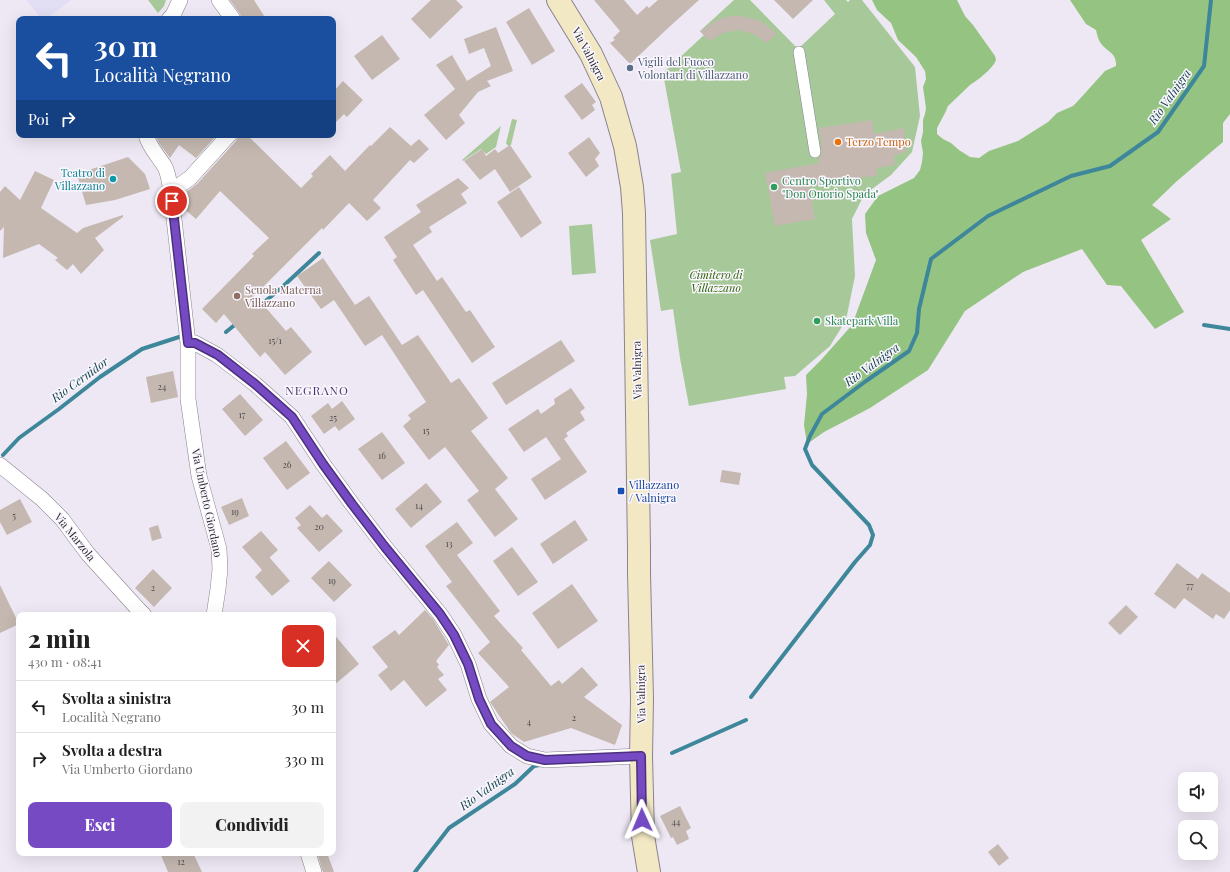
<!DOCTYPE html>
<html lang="it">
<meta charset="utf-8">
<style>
:root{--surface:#fff;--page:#f2f2f2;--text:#222;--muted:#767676;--line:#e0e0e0;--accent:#754ac2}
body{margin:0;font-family:"Playfair Display",serif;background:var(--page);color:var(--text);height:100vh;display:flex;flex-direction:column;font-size:15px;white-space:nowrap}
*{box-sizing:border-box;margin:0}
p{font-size:13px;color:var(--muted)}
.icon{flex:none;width:22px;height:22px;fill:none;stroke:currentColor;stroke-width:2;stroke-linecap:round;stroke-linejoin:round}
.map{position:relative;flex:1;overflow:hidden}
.panel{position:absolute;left:16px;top:612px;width:320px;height:244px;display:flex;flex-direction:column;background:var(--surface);border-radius:8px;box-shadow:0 4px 16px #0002}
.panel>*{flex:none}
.banner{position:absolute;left:16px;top:16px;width:320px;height:122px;border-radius:8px;box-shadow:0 4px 16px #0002;background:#1a4fa0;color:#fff;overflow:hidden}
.buttons{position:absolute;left:1178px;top:772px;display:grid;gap:8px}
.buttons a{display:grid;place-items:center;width:40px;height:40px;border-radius:8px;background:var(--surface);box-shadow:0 4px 16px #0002;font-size:20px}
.pin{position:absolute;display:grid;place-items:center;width:34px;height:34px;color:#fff;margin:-17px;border:2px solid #fff;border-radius:50%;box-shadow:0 1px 4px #0007}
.me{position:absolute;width:44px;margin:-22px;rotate:359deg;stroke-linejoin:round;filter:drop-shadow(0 0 3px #0008)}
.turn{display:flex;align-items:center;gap:14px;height:84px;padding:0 12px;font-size:18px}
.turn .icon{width:52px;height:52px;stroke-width:2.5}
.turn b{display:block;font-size:28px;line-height:34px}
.then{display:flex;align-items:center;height:38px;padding:0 12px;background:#0003;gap:8px;font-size:15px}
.round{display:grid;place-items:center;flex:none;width:42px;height:42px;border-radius:8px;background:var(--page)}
.summary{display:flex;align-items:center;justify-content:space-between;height:68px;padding:0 12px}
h1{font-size:24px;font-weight:800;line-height:30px}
.cta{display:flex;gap:8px;margin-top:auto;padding:8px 12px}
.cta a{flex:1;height:46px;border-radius:8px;background:var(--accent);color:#fff;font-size:16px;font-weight:800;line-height:46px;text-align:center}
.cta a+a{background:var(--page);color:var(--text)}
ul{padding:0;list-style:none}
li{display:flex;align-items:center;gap:12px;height:52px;padding:0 12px;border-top:1px solid var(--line)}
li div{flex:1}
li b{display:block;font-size:15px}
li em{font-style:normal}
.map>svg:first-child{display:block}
</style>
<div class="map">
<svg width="1230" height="872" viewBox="0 0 1230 872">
<rect width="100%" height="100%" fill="#eee8f4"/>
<path fill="#e2def4" d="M26 0H71L46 19H42Z"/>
<path fill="#a7c999" d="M148 0H166L164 6 158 13Z
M734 0H750L798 49 835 14 824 0H846L848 2 850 0H862L915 67 920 116 912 152 891 175 872 189 862 199 852 219 855 276 846 320 830 346 795 376 784 377 786 389 689 406 680 358 673 309 661 311 650 240 677 234 671 174 681 172 663 73 704 35 700 31Z
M512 119 517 120 511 145 508 146 506 143Z
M501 126 496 147 486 154 481 149 463 161 462 160Z
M592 224 596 273 572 275 569 226Z"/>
<path fill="#95c382" d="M872 0H957L965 16 973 25 995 56 996 60 994 64 989 70 980 78 970 85 948 106 945 113 937 128V134L943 139 951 143 959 150 970 157 979 158 989 151 1018 141 1048 122 1057 113 1073 106 1077 102 1105 71 1116 66C1117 52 1106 52 1100 42 1098 39 1097 34 1096 30L1086 24 1070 0H1230V114L1223 123V142L1177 181 1152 205 1171 219 1141 240 1184 312 1155 329 1121 286 1107 285 1082 249 1023 272 965 311 928 370 870 408 824 432 807 444 804 425 807 394 806 375 821 360 852 325 876 260 866 233 865 214 878 196 914 178 920 170 922 162 923 153 921 141 923 132V120L925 114 926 108 923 87 926 79 925 71 916 57 898 40 891 23 877 10Z"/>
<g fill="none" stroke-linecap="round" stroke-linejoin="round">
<path stroke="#3e879a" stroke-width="4" d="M258 307 279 290 319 253
M1204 325 1230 329
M226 332 237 323
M3 455 19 438 59 409 100 377 142 349 179 337
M751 697 855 562 870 545 873 535 869 525 812 465 805 449 810 436 822 414 866 381 909 351 917 333 919 309 931 259 988 216 1071 176 1110 166 1158 132 1204 66 1211 0
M672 753 746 720
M415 872 449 828 515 784 534 766 540 765"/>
</g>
<path fill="#c4b8b1" d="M230 0H254L266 19H242L240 14Z
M431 0H456L463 7 430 39 411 19Z
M594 0H624L637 15 647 6 649 8 658 0H699L667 29 630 64 610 43 615 40 613 38 620 31Z
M774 0H813L793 19Z
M529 8 555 51 532 65 506 22Z
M730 16H741L758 20 765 24 777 34 767 43 757 36 751 33 738 30 723 33 709 41 700 31 717 20Z
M496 27 513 71 487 81 491 86 478 92 459 115 465 123 446 140 424 115 455 89 436 65 452 55 467 81 491 66 484 48 469 54 464 39Z
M382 35 400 59 372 80 354 56Z
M343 81 363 100 347 117 344 114 333 125V92Z
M582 83 596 102 592 105 595 110 582 120 564 96Z
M872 120 874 134 904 128 906 152 894 155 895 165 876 168 878 175 809 187 815 219 775 226 765 173 819 163 818 158 822 154 821 145H822L819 128Z
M390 127 411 146 419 139 429 149 414 163 410 160 373 200 381 208 367 221 349 203 323 230 322 228 251 299 255 305 260 301 286 331 291 327 312 352 285 375 265 352 260 357 224 314 216 323 202 309 254 256 252 254 269 238 220 191 196 219 182 207 181 198 186 192 197 184 236 141 238 135H247L301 188 313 176 311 174 330 155 345 171 370 145 371 146Z
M155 135H217L196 158 179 145 170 158 159 143Z
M589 137 600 153 595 159 599 166 586 177 568 153Z
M510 145 532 177 510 192 495 169 480 180 464 161 482 149 486 156 495 149 498 153Z
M128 157 145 174 150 189 115 200 86 205 77 174Z
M35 171 54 180 41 208 77 233 83 228 123 215V217L95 238 104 250 81 274 73 264 67 270 55 260 58 258 39 244 3 258 4 227 0 231V192L5 186 20 200Z
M458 178 469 188 461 194 467 203 429 227 432 232 413 245 437 281 442 277 466 312 470 310 495 347 472 363 423 290 416 295 393 260 397 257 384 237 421 212 416 205Z
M519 187 542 223 521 238 497 202Z
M323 258 355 305 369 296 402 345 418 335 451 383 459 378 488 418 471 431 508 478 495 489 518 519 495 537 467 500 479 491 445 447 429 460 403 426 411 419 408 415 426 402 382 335 365 346 334 300 321 309 297 276Z
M561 340 575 361 506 405 492 383Z
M173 371 178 397 151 403 146 377Z
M571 388 585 408 580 412 585 420 566 433 568 436 564 439 587 472 545 500 531 479 561 459 546 437 524 452 508 429 538 409 541 414 555 404 554 399Z
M240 394 263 420 245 436 222 409Z
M342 401 355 419 339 431 335 426 324 434 311 416 328 403 332 409Z
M382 432 405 463 382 480 358 449Z
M286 441 310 473 287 490 263 458Z
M722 470 741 473 739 485 720 482Z
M426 483 442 502 411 528 395 509Z
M242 498 249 516 229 525 221 507Z
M20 499 32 522 7 535 0 522V510Z
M310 505 322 518 327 514 343 531 319 552 297 528 301 525 295 518Z
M575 520 588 540 553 564 540 544Z
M457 522 473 543 457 555 500 611 494 616 523 648 521 650 551 686 559 680 562 684 582 667 598 685 584 697 622 725 615 745 571 728 524 742 511 733 490 702 509 687 478 653 490 642 446 586 452 582 425 546Z
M158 525 162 538 152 541 149 528Z
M261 531 278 550 270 557V558L290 581 272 596 255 577 262 570 242 547Z
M512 547 538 582 518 596 493 561Z
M329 561 352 585 334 602 311 578Z
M1177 563 1198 579 1202 573 1230 593V610L1224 619 1216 614 1213 619 1184 598 1175 609 1154 594Z
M153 569 172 588 154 607 135 588Z
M572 584 598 621 558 649 532 613Z
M0 585 19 624 0 633Z
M1126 605 1138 617 1120 635 1108 623Z
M425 610 433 619 449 645 436 661 439 665 437 667 444 675 438 679 447 690 426 707 404 680 391 691 378 675 388 667 372 647 395 630 399 635Z
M333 633 359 664 333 686Z
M680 806 691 828 686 831 689 839 677 845 673 837 671 838 660 816Z
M998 844 1009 858 999 866 988 852Z
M160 853H193L202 872H168Z
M317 853H327L334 872H323Z"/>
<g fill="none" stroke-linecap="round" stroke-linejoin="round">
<defs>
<path id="pedestrian" d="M799 52 815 152"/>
<path id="minor" d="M219 0 233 19
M169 19 173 15 180 0
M146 135C149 147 159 157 165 167 170 177 170 190 172 201L188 343V399L199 476 219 549 220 569 218 589 214 615
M170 187 180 185 190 178 229 135
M188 343H195L217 355 255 384 292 417 323 464 352 504 385 547 440 614 454 635 468 664 479 699 491 724 511 746 527 756 545 760 641 756
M0 465 42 499 62 519 88 554 138 609 144 615
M308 853 314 872"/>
<path id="secondary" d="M558 0 591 54 611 97 625 146 632 187 634 213 635 278 639 549V573L642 699 641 756 643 836 649 872"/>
</defs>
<use href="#pedestrian" stroke="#89848e" stroke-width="12"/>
<use href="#minor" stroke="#89848e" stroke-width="16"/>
<use href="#secondary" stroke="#89848e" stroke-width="24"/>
<use href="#pedestrian" stroke="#fff" stroke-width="11"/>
<use href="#minor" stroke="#fff" stroke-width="15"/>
<use href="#secondary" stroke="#f2e8c4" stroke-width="22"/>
</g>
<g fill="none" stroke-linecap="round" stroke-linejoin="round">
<defs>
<path id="route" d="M172 201 188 343H195L218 355 255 384 292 417 323 464 352 504 385 547 440 614 454 635 468 664 479 699 491 724 511 746 527 756 545 760 641 756 642 820"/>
</defs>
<use href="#route" stroke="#4c307e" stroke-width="10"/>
<use href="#route" stroke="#754ac2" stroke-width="7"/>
</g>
<circle fill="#5c6f8a" stroke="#faf7fe" stroke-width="1.5" cx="630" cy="68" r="4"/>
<circle fill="#e8710a" stroke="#faf7fe" stroke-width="1.5" cx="838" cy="142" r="4"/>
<circle fill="#0f9aa8" stroke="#faf7fe" stroke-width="1.5" cx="113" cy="179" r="4"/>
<g fill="#2e9e5b" stroke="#faf7fe" stroke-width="1.5">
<circle cx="774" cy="187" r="4"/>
<circle cx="817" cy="321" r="4"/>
</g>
<circle fill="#8d6e63" stroke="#faf7fe" stroke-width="1.5" cx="237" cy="296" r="4"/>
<rect fill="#1a4fb4" stroke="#faf7fe" stroke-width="1.5" x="617" y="487" width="8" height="8" rx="2"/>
<g text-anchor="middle" stroke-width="3" stroke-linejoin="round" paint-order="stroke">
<g font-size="9" fill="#504c4d">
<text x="275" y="344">15/1</text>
<text x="162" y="390">24</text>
<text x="242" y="418">17</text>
<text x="333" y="421">25</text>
<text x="426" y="434">15</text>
<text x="382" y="459">16</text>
<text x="287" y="468">26</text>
<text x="419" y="509">14</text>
<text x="235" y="515">19</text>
<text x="14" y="519">5</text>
<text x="319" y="530">20</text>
<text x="449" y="547">13</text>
<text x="332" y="584">19</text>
<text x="1190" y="589">77</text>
<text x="153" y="591">2</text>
<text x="574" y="721">2</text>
<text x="529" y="725">4</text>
<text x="676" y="825">44</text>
<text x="181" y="865">12</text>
</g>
<g font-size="11" fill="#2a282c" stroke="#faf7fe">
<text transform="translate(589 54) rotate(62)" y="4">Via Valnigra</text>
<text transform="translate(637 370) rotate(-91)" y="4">Via Valnigra</text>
<text transform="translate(207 503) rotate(78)" y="4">Via Umberto Giordano</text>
<text transform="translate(75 537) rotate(51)" y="4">Via Marzola</text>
<text transform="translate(641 694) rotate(-91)" y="4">Via Valnigra</text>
</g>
<g font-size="11" fill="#4e5e75" stroke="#faf7fe" text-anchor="start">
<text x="638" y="66">Vigili del Fuoco<tspan x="638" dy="13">Volontari di Villazzano</tspan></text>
</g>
<g font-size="11" fill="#c56008" stroke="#faf7fe" text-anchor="start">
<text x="846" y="146">Terzo Tempo</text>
</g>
<g font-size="11" fill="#0d838f" stroke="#faf7fe" text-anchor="end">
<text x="105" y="177">Teatro di<tspan x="105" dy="13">Villazzano</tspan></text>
</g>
<g font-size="11" fill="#27864d" stroke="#faf7fe" text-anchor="start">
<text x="782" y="185">Centro Sportivo<tspan x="782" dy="13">"Don Onorio Spada"</tspan></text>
<text x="825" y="325">Skatepark Villa</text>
</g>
<g font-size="11" font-style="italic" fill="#2b6204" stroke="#faf7fe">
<text x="716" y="279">Cimitero di<tspan x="716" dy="13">Villazzano</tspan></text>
</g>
<g font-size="11" fill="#785e54" stroke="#faf7fe" text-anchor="start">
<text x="245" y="294">Scuola Materna<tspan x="245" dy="13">Villazzano</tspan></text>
</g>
<g font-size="11" fill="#164399" stroke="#faf7fe" text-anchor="start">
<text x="629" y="489">Villazzano<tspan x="629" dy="13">/ Valnigra</tspan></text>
</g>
<g font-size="12" font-style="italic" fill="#103f4a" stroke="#faf7fe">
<text transform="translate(1170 97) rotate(-55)" y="4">Rio Valnigra</text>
<text transform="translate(872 365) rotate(-36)" y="4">Rio Valnigra</text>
<text transform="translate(80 380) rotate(-36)" y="4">Rio Cernidor</text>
<text transform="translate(487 789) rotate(-36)" y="4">Rio Valnigra</text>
</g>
<g font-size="12" letter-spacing="1" fill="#493672" stroke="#faf7fe">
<text x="317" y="395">NEGRANO</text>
</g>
</g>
</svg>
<div class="buttons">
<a><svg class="icon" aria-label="sound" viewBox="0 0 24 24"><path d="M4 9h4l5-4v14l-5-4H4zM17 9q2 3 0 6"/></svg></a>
<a><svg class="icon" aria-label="search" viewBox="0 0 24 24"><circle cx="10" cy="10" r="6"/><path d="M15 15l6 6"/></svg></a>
</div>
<div class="pin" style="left:172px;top:201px;background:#d93025"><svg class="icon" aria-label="arrive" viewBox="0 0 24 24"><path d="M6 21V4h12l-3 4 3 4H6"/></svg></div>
<svg class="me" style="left:642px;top:820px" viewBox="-20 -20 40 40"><path d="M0-17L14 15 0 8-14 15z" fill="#754ac2" stroke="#fff" stroke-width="4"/></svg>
<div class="banner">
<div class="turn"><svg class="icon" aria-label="left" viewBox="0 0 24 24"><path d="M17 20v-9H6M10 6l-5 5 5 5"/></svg><div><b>30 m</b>Località Negrano</div></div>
<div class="then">Poi<svg class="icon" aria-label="right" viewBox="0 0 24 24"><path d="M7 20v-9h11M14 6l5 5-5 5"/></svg></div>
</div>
<section class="panel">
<div class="summary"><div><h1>2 min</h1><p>430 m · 08:41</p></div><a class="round" style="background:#d93025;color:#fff"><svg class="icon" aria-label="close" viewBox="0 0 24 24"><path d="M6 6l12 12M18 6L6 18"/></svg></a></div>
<ul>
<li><svg class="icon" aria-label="left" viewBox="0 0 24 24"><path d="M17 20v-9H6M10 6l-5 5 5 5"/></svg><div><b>Svolta a sinistra</b><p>Località Negrano</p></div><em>30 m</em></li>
<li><svg class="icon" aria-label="right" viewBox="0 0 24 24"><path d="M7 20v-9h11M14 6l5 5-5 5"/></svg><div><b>Svolta a destra</b><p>Via Umberto Giordano</p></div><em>330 m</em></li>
</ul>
<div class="cta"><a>Esci</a><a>Condividi</a></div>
</section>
</div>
